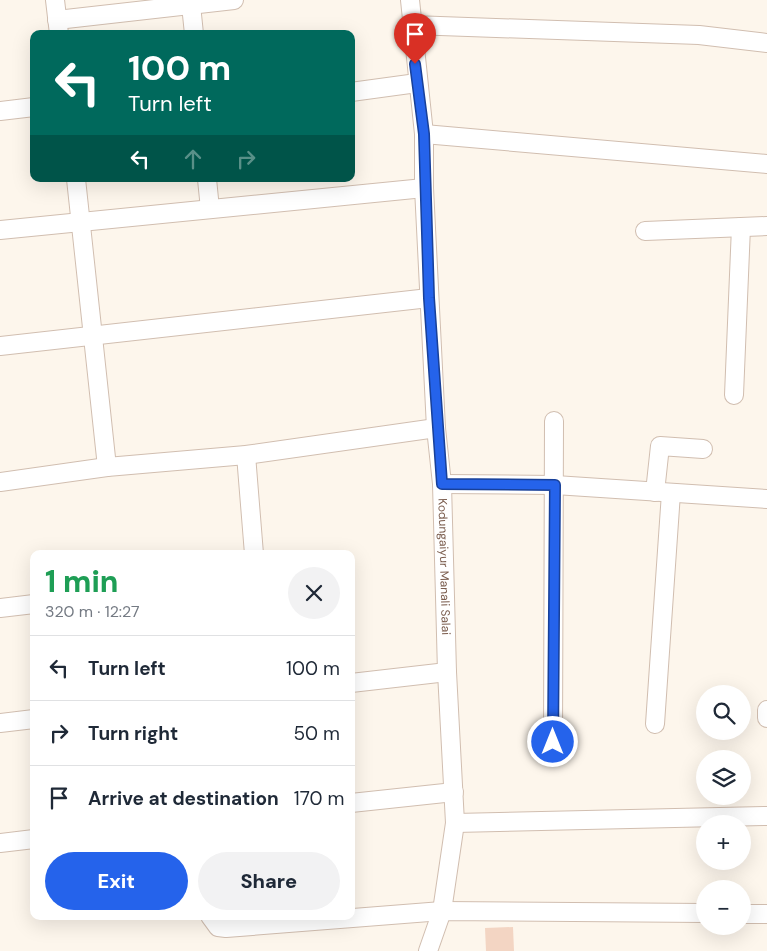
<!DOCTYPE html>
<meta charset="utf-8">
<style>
:root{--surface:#fff;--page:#f2f2f3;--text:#1f2937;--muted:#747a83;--line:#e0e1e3;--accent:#2563eb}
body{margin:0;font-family:"DM Sans",sans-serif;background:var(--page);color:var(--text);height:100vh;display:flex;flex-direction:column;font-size:19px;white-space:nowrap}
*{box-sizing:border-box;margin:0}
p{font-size:16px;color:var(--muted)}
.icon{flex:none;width:28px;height:28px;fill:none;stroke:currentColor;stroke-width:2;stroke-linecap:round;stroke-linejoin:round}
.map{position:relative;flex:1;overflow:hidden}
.sheet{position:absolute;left:30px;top:550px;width:325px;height:370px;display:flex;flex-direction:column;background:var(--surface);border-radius:10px;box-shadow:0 5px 20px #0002}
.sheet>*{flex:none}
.top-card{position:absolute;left:30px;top:30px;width:325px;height:152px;border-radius:10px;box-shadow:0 5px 20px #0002;background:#00695c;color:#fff;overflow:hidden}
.controls{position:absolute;left:696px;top:685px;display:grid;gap:10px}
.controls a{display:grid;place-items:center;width:55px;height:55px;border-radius:50%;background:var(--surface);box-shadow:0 5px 20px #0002;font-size:25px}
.pin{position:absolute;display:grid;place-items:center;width:42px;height:42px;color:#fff;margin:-51px -21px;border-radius:50% 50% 50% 0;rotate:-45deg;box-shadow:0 0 5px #0007}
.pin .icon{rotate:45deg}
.me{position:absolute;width:55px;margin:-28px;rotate:0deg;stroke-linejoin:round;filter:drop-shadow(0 0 4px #0008)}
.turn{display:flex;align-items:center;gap:18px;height:105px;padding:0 15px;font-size:22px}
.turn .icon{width:65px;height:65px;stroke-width:2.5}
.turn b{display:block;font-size:35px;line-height:42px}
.lanes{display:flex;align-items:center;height:48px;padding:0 15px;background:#0003;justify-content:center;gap:25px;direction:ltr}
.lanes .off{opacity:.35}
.round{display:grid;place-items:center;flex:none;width:52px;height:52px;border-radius:26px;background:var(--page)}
.overview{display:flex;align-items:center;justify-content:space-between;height:85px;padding:0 15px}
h1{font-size:30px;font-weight:800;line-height:38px;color:#1e9e55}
.action{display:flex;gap:10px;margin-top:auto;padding:10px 15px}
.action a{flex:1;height:58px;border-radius:30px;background:var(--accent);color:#fff;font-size:20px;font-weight:800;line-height:58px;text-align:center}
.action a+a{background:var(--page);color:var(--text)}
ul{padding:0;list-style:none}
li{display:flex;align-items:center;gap:15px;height:65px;padding:0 15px;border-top:1px solid var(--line)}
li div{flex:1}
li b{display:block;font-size:19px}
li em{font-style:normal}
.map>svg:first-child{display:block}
</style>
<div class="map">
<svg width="767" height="951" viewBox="0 0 767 951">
<rect width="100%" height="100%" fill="#fdf6ec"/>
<path fill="#f3d5c3" d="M513 927 514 951H486L485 928Z"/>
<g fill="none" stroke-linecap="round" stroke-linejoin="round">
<defs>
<g id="minor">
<path d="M55 0 59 34"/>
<path id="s1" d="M410 0 424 134V188L436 428 442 484 447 672 455 823 442 911 428 951"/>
<path d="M191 5 194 34"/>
<path d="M57 20 234 0"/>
<path d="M412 25 699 35 767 43"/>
<path d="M351 92 417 83"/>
<path d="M0 111 34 107"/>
<path d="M424 134 767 164"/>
<path d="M76 179 107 467"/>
<path d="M207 179 210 209"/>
<path d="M0 230 424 188"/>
<path d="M645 231 767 226"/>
<path d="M0 346 429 298"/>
<path d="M734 395 741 227"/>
<path d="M246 455 254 554"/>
<path d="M0 482 107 467 246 455 436 428"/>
<path d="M442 484 555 485 767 499"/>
<path d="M655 492 660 446 703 449"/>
<path d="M0 608 34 604"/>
<path d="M351 683 447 672"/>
<path d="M767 718V710"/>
<path d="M0 723 34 719"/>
<path d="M655 724 671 493"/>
<path d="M553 742 554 421"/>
<path d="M351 803 454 792"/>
<path d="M455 823 767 816"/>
<path d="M0 843 34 839"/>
<path d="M742 914H767"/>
<path d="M210 916 218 927 226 928 442 911 705 913"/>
</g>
</defs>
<use href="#minor" stroke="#d1beb0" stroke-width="20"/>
<use href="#minor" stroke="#fff" stroke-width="18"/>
</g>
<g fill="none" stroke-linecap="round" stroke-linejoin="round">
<defs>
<path id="route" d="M415 64 424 134 429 298 442 484 555 485 553 742"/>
</defs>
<use href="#route" stroke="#184099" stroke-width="12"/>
<use href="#route" stroke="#2563eb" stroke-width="9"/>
</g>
<g text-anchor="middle" stroke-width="5" stroke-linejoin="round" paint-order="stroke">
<g font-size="12" fill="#7a5c4d" stroke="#fffaf3">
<text dy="4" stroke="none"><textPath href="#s1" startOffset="568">Kodungaiyur Manali Salai</textPath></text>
</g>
</g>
</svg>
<div class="controls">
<a><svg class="icon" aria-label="search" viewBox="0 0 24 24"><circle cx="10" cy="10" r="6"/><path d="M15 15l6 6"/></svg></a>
<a><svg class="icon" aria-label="layers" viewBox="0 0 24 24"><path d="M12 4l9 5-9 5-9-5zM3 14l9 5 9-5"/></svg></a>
<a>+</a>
<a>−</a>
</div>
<div class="pin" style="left:415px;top:64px;background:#d93025"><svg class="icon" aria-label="arrive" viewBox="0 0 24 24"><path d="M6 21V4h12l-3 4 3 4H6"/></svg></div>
<svg class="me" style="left:553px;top:742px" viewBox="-20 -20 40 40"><circle r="17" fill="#2563eb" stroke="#fff" stroke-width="3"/><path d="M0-11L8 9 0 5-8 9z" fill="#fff"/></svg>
<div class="top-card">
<div class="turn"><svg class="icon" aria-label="left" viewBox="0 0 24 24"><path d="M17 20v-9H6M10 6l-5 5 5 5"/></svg><div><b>100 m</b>Turn left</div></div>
<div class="lanes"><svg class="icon" aria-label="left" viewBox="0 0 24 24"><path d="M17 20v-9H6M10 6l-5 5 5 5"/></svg><svg class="icon off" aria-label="ahead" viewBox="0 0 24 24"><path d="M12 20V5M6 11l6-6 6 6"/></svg><svg class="icon off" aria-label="right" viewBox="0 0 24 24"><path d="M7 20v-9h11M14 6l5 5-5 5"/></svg></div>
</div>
<section class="sheet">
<div class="overview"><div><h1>1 min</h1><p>320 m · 12:27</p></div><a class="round"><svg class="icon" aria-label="close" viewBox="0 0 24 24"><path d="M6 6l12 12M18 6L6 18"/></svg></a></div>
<ul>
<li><svg class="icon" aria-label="left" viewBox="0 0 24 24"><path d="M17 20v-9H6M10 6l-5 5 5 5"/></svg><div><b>Turn left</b></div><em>100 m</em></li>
<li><svg class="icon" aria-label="right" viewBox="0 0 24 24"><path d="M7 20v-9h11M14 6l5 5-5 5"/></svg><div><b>Turn right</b></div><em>50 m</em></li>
<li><svg class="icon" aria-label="arrive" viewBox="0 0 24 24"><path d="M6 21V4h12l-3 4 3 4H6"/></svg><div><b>Arrive at destination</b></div><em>170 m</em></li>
</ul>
<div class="action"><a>Exit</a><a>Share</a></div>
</section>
</div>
